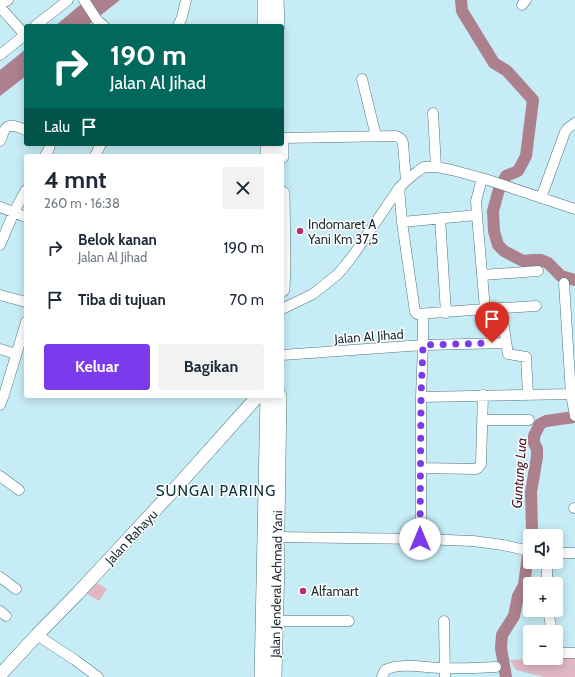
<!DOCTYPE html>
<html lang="id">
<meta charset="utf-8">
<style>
:root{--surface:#fff;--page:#f2f2f3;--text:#1f2937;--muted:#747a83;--accent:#7c3aed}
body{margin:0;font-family:Cabin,sans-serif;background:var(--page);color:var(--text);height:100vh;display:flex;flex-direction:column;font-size:15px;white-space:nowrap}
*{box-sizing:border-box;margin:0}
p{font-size:13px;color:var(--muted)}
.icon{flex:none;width:22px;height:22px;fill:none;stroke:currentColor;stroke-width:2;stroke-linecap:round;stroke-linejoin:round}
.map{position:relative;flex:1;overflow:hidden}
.side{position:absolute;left:24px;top:154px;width:260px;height:244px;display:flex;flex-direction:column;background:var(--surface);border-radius:4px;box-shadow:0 2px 10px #0003}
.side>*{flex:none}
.hud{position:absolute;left:24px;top:24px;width:260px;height:122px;border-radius:4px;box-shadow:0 2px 10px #0003;background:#00695c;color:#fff;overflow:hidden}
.buttons{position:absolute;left:523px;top:529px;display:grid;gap:8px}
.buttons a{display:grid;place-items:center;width:40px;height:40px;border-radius:4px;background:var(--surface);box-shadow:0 2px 10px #0003;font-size:20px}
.pin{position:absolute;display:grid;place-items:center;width:34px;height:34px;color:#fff;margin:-41px -17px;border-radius:50% 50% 50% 0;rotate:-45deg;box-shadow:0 0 4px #0007}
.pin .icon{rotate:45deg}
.me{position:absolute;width:44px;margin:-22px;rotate:0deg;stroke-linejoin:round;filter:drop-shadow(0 0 3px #0008)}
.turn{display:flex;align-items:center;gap:14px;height:84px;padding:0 20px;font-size:18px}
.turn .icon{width:52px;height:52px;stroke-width:2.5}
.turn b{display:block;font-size:28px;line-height:34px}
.then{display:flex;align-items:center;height:38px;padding:0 20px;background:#0003;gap:8px;font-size:15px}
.round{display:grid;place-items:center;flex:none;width:42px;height:42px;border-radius:4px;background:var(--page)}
.summary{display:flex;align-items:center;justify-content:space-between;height:68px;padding:0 20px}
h1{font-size:24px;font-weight:700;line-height:30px}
.primary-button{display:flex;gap:8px;margin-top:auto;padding:8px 20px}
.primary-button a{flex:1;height:46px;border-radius:4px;background:var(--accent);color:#fff;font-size:16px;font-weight:700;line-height:46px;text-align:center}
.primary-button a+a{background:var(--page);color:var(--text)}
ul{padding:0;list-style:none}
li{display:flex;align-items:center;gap:12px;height:52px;padding:0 20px}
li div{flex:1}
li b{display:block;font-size:15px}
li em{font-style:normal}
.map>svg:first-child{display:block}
</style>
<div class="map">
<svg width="575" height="677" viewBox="0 0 575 677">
<rect width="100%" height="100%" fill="#c6ecf5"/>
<path fill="#e0b7c2" d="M92 580 107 589 99 601 84 592Z
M575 657V677H544L516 670 510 660Z"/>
<path fill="#ac808d" d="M86 0H120L87 26H55Z
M26 49V76L0 96V70Z"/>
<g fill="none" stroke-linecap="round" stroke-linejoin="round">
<path stroke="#ac808d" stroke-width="12" d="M461 0 462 11 494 63 507 71 533 100 526 156 518 171 506 176 499 189 493 211 494 231 498 245 504 251 523 261 533 260H541L548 263 561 276 575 280
M531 536 532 531 531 492 537 457V449L534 443V436L540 424 546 421 575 417
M506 677 501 648 502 635 514 616 518 596 524 585 530 540"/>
<defs>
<path id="minor" d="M84 0 97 20 104 26
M0 4 8 0
M522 5 526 0
M0 7 26 36
M35 26 68 0
M178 26 182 17 186 0
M0 55 26 34
M362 79 376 136
M433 113 436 167
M282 138 396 136C400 137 402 139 403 143L406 181
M0 141C2 138 3 131 6 128 11 123 20 128 26 130
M45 156 49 149 50 144
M95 156 101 144
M399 188 402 222
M541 198 565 132 568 128 575 123
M0 207 26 217
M477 215 485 309 417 314 415 312 402 222Z
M477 215 476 201 482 179
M440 218 446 313
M0 245 14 212 26 190
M482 275 538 271
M0 295 26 302
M501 308 508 354 526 357 528 394
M282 309 313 294 338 274 352 257 399 188 406 181 418 171 424 167H436L452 170 485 179 575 209
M485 309 536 306
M0 349 16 354
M282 355 423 345 506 343
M571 394 575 416
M421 397 571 394 564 283
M0 405 4 395 26 322
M482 420H529
M421 468 476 469 478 468 481 464 483 395
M0 476 19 490
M574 508H575
M276 537 421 539 473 541 503 545 530 551
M421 539V397L423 345V314
M556 553H575
M0 577 16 589
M547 584V562
M548 610 551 626
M0 611 6 616
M275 621H349
M444 621 445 677
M37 635 75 660 98 677
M558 653H575
M382 677 385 670C401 662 426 668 443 668 461 669 479 668 496 667"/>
<path id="major" d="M0 675 37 635 78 593 182 481 258 396"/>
<path id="highway" d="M265 0V26
M276 0 277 26
M268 144V156
M281 144V156
M282 194 283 265 282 289
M262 677 268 396
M274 677 277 564 276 537 277 524 279 396"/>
</defs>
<use href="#minor" stroke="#53757d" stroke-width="11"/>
<use href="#major" stroke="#53757d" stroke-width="14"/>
<use href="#highway" stroke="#53757d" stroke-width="16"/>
<use href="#minor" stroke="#fff" stroke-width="10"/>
<use href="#major" stroke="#fff" stroke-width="13"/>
<use href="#highway" stroke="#fff" stroke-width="15"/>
</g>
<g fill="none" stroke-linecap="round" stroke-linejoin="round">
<path stroke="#7c3aed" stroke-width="7" stroke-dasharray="0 12.6" d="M420 539 421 397 423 345 492 343"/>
</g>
<g fill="#b82e68" stroke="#fff" stroke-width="1.5">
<circle cx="300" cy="231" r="4"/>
<circle cx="303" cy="591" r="4"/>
</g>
<g text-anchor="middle" stroke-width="3" stroke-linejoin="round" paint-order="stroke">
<g font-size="13" fill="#1c2b2e" stroke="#fff" text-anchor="start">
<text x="308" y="229">Indomaret A<tspan x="308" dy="15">Yani Km 37,5</tspan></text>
<text x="311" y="596">Alfamart</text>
</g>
<g font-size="13" fill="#1c2b2e" stroke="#fff">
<text transform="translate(369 336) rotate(-4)" y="5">Jalan Al Jihad</text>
<text transform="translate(131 537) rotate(-47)" y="5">Jalan Rahayu</text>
<text transform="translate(276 584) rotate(-89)" y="5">Jalan Jenderal Achmad Yani</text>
</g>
<g font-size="14" font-style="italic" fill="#4a1329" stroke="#fff">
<text transform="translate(519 473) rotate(-86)" y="5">Guntung Lua</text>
</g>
<g font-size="15" letter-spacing="1" fill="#0e3037" stroke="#fff">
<text x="216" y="496">SUNGAI PARING</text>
</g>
</g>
</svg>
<div class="buttons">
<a><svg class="icon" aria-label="sound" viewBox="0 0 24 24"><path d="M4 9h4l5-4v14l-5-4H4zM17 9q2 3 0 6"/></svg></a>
<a>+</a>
<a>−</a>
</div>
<div class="pin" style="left:492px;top:343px;background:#d93025"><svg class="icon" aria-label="arrive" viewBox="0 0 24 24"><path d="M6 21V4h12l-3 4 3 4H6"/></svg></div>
<svg class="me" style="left:420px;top:539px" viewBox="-20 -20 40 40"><circle r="19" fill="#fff"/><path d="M0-13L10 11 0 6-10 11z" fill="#7c3aed"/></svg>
<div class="hud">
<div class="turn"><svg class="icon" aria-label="right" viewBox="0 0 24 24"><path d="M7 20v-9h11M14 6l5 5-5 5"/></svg><div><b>190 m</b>Jalan Al Jihad</div></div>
<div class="then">Lalu<svg class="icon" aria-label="arrive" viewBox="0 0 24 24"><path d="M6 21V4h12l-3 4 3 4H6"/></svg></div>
</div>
<section class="side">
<div class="summary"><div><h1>4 mnt</h1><p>260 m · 16:38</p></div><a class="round"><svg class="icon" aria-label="close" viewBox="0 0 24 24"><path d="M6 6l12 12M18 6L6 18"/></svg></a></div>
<ul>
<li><svg class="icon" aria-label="right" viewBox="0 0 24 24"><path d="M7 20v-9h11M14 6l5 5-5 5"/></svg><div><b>Belok kanan</b><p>Jalan Al Jihad</p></div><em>190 m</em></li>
<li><svg class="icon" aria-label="arrive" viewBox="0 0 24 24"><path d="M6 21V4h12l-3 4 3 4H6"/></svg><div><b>Tiba di tujuan</b></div><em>70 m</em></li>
</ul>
<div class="primary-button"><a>Keluar</a><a>Bagikan</a></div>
</section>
</div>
